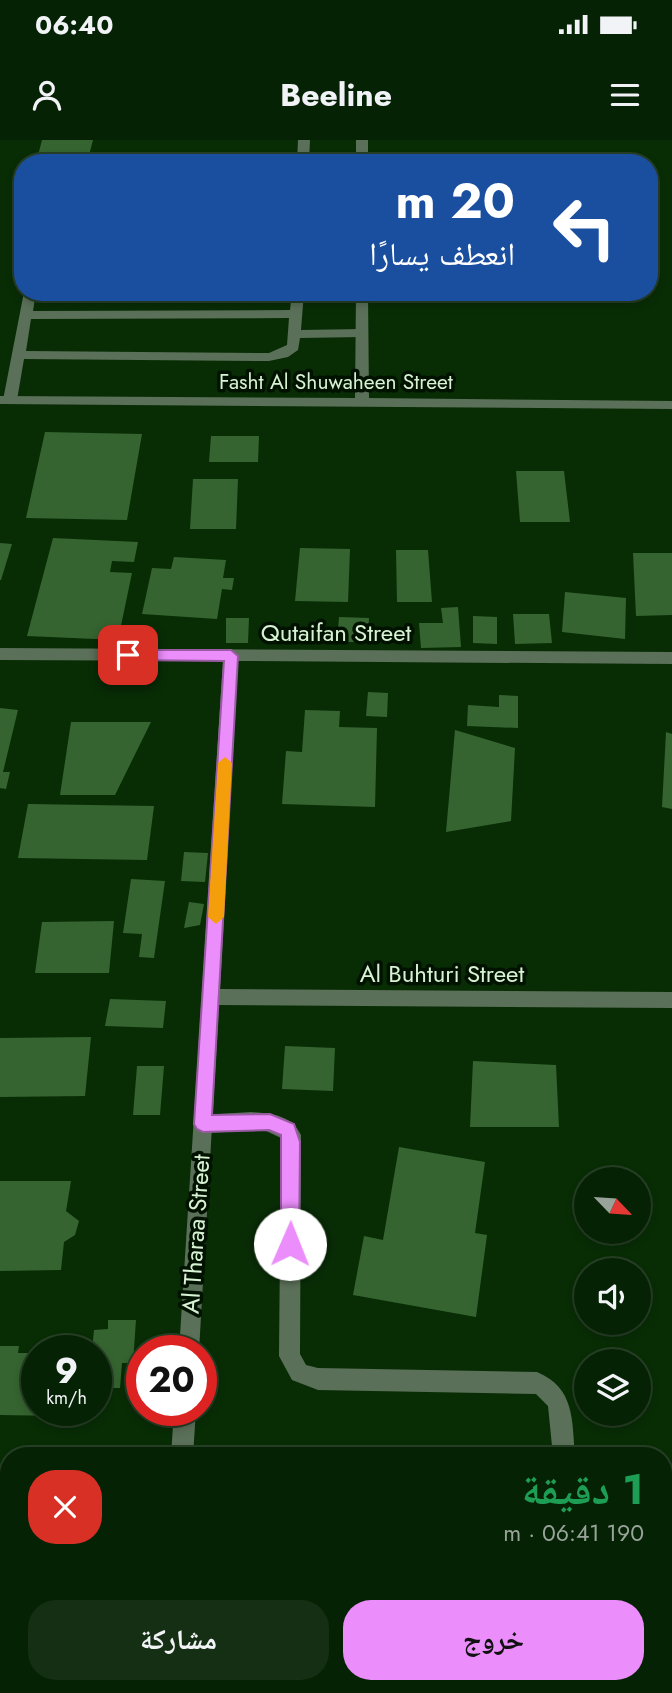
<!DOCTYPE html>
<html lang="ar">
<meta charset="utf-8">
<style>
:root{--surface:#062204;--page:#142f13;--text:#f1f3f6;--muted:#98a49a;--line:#273f26;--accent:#eb8dfb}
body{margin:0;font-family:Jost,"Noto Naskh Arabic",sans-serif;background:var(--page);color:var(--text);direction:rtl;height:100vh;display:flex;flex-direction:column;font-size:26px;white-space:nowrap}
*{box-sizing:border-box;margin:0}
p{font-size:23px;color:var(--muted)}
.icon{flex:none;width:38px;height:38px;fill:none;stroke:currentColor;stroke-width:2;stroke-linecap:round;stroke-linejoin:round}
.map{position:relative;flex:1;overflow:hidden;direction:ltr}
.details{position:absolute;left:0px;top:1307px;width:672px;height:247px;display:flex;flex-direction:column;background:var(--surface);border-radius:28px 28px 0 0;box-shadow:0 4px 10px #0003,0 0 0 2px var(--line);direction:rtl}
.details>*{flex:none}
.guide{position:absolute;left:14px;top:14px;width:644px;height:147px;border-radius:28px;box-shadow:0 4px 10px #0003,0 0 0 2px var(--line);direction:rtl;background:#1a4fa0;color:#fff;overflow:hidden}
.needle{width:46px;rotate:115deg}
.buttons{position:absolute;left:574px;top:1027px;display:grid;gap:14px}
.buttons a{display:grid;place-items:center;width:77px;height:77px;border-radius:50%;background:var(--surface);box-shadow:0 4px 10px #0003,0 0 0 2px var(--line);font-size:35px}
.speed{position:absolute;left:21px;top:1195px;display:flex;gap:14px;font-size:35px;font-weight:700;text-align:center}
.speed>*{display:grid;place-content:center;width:91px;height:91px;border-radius:50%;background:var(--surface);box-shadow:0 4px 10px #0003,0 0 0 2px var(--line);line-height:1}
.speed small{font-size:18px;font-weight:400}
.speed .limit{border:10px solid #d22;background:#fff;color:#111}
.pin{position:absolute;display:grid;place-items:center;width:60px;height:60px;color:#fff;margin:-30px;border-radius:14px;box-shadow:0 4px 10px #0006}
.me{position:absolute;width:77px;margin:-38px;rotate:1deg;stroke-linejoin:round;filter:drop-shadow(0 0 5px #0008)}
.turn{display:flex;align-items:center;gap:24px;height:147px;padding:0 28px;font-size:32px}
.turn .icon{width:91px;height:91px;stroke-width:2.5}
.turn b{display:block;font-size:49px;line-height:60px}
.round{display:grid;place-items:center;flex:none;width:74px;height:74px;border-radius:28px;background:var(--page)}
.overview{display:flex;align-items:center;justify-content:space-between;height:119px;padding:0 28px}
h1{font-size:42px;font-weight:700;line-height:52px;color:#1e9e55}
.cta{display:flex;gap:14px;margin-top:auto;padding:14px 28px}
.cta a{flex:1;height:80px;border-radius:28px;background:var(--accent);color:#111;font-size:28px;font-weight:700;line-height:80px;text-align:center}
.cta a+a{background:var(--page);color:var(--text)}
.status{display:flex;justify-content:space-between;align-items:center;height:49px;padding:0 35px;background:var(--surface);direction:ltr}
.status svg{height:19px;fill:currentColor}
header{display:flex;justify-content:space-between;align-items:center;height:91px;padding:0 28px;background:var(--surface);font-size:32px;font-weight:700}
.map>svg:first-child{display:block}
</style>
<div class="status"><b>06:40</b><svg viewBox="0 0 49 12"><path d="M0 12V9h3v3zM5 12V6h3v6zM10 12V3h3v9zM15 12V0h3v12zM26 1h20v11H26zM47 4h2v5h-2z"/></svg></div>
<header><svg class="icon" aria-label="menu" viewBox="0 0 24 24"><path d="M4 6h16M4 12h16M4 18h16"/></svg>Beeline<svg class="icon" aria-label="person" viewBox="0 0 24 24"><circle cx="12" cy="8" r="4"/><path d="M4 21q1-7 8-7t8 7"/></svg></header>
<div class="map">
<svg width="672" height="1553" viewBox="0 0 672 1553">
<rect width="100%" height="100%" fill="#082d05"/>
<path fill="#356430" d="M42 0H93L87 23H36Z
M134 152H258L256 158 133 155Z
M45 292 142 294 127 380 26 378Z
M211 296H259L258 322H209Z
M516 331H564L570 382H520Z
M193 339H238L236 389H190Z
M53 398 138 402 134 422 112 421 110 432 132 433 118 500 27 496Z
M0 403 12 404 1 440H0Z
M300 408 350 409 348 462 295 461Z
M396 410H428L432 462H397Z
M633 413H672V475L636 476Z
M174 417 226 420 223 438H234L232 450 222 449 217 479 142 474 152 428 171 429Z
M565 452 626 458 625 499 562 492Z
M458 467 461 507 421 508 419 483H443L441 468Z
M513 474H549L552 503 515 504Z
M473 476 497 477V504L473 503Z
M339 477 369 478 368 502H337Z
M226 478H249L248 503H226Z
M368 552 388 553 387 577 366 576Z
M499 555 518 556V588L467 586 468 565 499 567Z
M0 568 18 570 3 632H10L6 649 0 648Z
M305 570 340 571 339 587 377 588 375 667 282 664 286 611 302 612Z
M71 582H151L115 655H60Z
M455 590 515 608 511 681 446 692Z
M666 592 672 594V669L662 667Z
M28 664 154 666 147 720 18 718Z
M184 712 208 713 205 742 181 741Z
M131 739 165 741 154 818 139 817 142 794 123 793Z
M189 762 204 764 200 785 184 788Z
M114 781 109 833H35L42 782Z
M110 859 166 861 163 888 105 886Z
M91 897 85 956 0 957V898Z
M285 906 335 908 333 951 282 949Z
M473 921 556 925 559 987H470Z
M137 926H164L160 975H133Z
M399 1007 485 1022 475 1093 487 1095 476 1177 353 1155 364 1096 383 1100Z
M0 1041H71L66 1071 79 1081 75 1095 64 1102 61 1130 0 1131Z
M108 1180H136L133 1223H122L120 1248H96V1211H92L94 1190 108 1189Z
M0 1206H19L18 1213H37V1270H59V1276L0 1275Z
M411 1545H575L576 1553H411Z"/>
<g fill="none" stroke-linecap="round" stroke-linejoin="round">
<path fill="#5b7059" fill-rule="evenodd" d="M298 0H310L309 23H297Z
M24 152H36L33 171 290 170 292 152H304L301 190 362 189 368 193 362 197 300 198 298 210 288 217 269 221 24 219 17 260 10 264 3 260ZM289 178 287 205 269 213 26 211 31 179Z
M251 972C270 973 292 975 301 995L300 1214 306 1225 318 1228 537 1232C575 1248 572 1280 575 1316H553L548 1266 536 1254 318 1250 292 1240 279 1216 281 998 264 990 203 993 196 990 193 984 196 978 203 975Z"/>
<path fill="#5b7059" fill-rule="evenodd" d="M356 0H368V23H356Z
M356 152H368L369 258 672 261V269L0 264V256L355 258Z
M0 508 672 512V524L238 521 220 849 672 852V868L219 865 199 1211H179L223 521 0 520Z
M174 1270H196L193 1316H171Z
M663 1339H672V1361H663Z
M156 1545H180L179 1553H155Z"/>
</g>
<path fill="#eb8dfb" stroke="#995ca3" stroke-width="2" d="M128 510H231L238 516 212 975 270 974 294 984 300 1002 299 1104 297 1110 290 1113 284 1110 281 1104V995L269 990 203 992 197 989 194 984 224 521 128 520 121 515Z"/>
<path fill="#f59e0b" d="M225 617 232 623 224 777 216 784 208 777 218 623Z"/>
<g text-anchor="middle" stroke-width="7" stroke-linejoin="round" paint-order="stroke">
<g font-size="21" fill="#d8f2d4" stroke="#021201">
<text x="336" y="249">Fasht Al Shuwaheen Street</text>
</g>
<g font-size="24" fill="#d8f2d4" stroke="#021201">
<text x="336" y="501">Qutaifan Street</text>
<text x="442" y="842">Al Buhturi Street</text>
<text transform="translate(196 1094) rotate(-86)" y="8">Al Tharaa Street</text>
</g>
</g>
</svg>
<div class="buttons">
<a><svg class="needle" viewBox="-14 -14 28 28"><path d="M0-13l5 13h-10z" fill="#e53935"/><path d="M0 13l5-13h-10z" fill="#98a49a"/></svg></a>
<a><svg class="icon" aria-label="sound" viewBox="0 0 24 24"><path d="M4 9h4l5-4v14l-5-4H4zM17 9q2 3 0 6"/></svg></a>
<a><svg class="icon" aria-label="layers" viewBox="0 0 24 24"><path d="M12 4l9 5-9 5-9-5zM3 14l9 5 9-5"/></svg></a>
</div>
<div class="speed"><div>9<small>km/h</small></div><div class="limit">20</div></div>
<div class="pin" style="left:128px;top:515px;background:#d93025"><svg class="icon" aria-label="arrive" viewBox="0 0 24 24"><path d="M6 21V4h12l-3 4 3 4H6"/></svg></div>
<svg class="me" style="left:290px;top:1104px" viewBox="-20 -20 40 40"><circle r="19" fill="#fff"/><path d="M0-13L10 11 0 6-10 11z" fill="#eb8dfb"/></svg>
<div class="guide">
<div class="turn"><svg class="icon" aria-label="left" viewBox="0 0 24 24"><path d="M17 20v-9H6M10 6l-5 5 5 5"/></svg><div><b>20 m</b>انعطف يسارًا</div></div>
</div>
<section class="details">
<div class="overview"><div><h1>1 دقيقة</h1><p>190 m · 06:41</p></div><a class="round" style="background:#d93025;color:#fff"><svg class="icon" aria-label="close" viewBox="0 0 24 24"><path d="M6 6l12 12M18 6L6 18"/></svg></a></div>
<div class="cta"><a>خروج</a><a>مشاركة</a></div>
</section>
</div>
